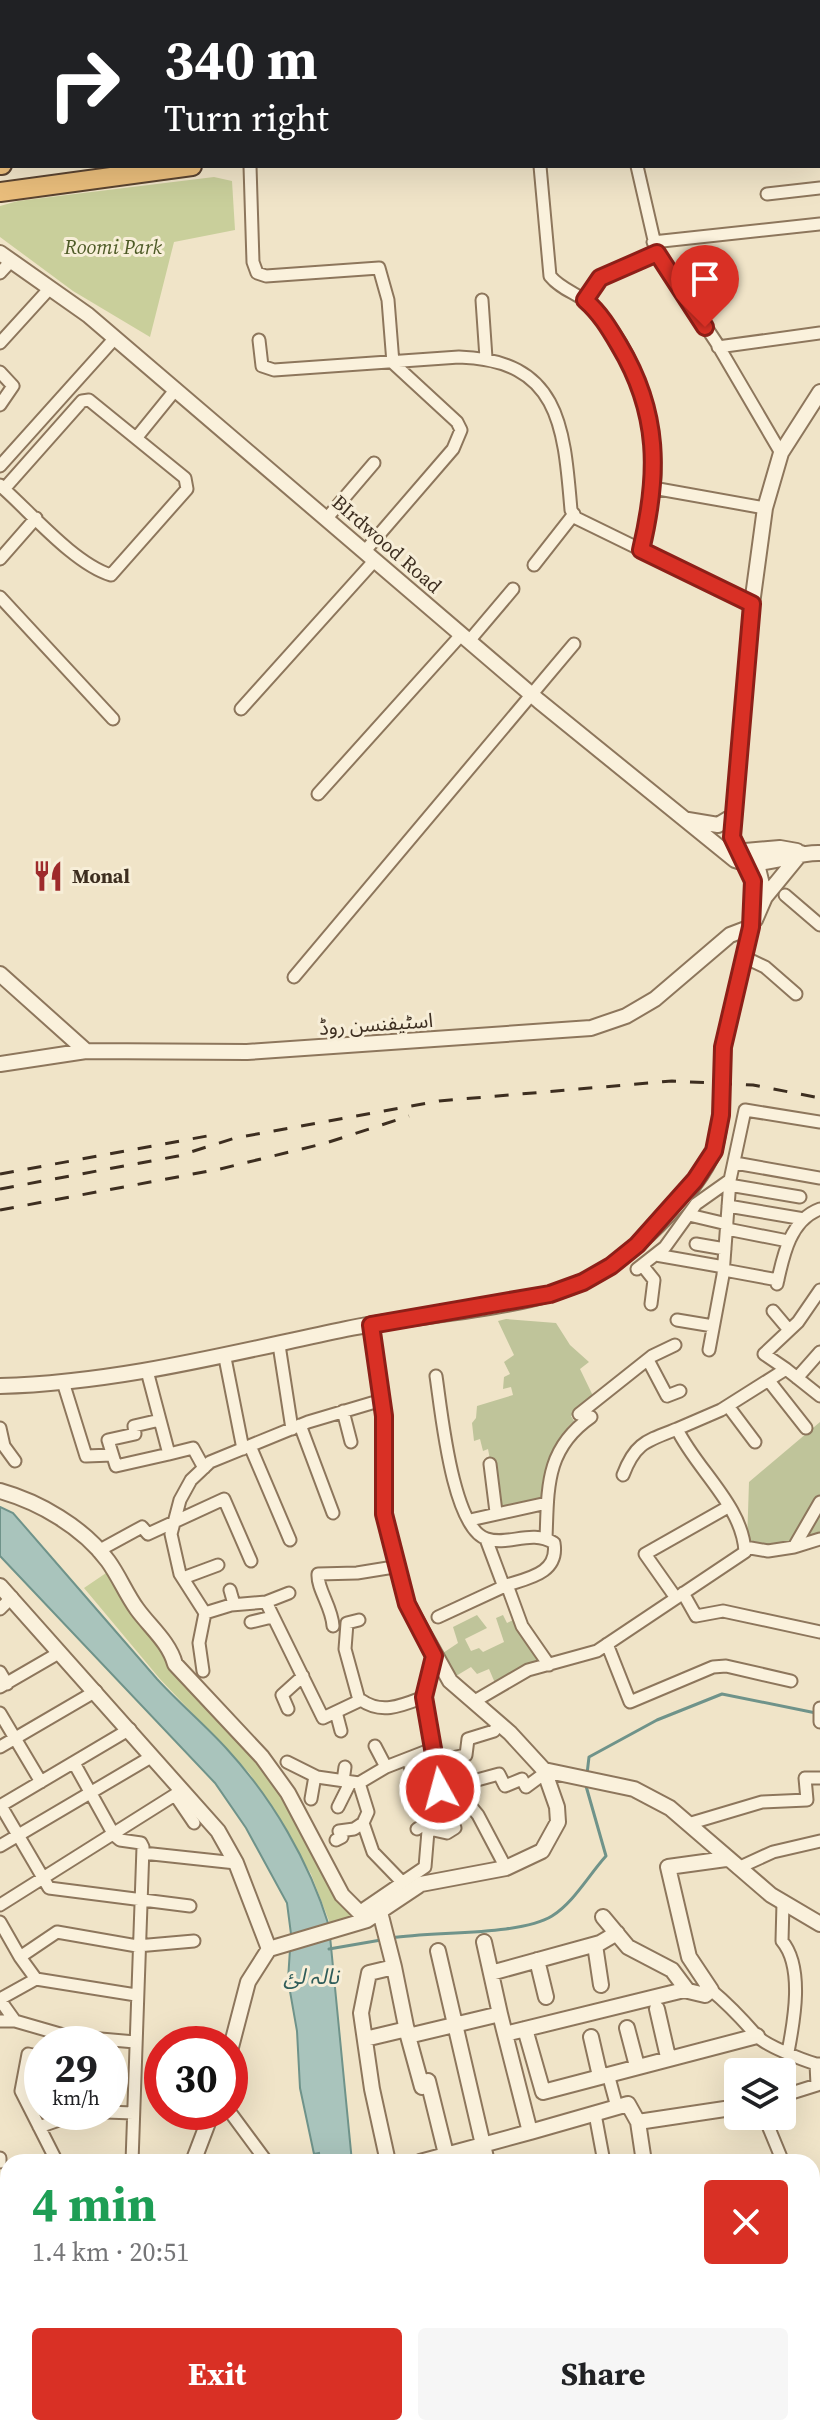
<!DOCTYPE html>
<meta charset="utf-8">
<style>
:root{--surface:#fff;--page:#f6f6f6;--text:#202124;--muted:#757577;--accent:#d93025}
body{margin:0;font-family:"Source Serif 4","Noto Sans Arabic",serif;background:var(--page);color:var(--text);height:100vh;display:flex;flex-direction:column;font-size:30px;white-space:nowrap}
*{box-sizing:border-box;margin:0}
p{font-size:26px;color:var(--muted)}
.icon{flex:none;width:44px;height:44px;fill:none;stroke:currentColor;stroke-width:2;stroke-linecap:round;stroke-linejoin:round}
.map{position:relative;flex:1;overflow:hidden}
.sheet{position:absolute;left:0px;top:2154px;width:820px;height:282px;display:flex;flex-direction:column;background:var(--surface);border-radius:24px 24px 0 0;box-shadow:0 8px 32px #0002}
.sheet>*{flex:none}
.top-card{position:absolute;left:0px;top:0px;width:820px;height:168px;box-shadow:0 8px 32px #0002;background:#202124;color:#fff;overflow:hidden}
.buttons{position:absolute;left:724px;top:2058px;display:grid;gap:16px}
.buttons a{display:grid;place-items:center;width:72px;height:72px;border-radius:8px;background:var(--surface);box-shadow:0 8px 32px #0002;font-size:40px}
.speed{position:absolute;left:24px;top:2026px;display:flex;gap:16px;font-size:40px;font-weight:700;text-align:center}
.speed>*{display:grid;place-content:center;width:104px;height:104px;border-radius:50%;background:var(--surface);box-shadow:0 8px 32px #0002;line-height:1}
.speed small{font-size:20px;font-weight:400}
.speed .limit{border:12px solid #d22;background:#fff;color:#111}
.pin{position:absolute;display:grid;place-items:center;width:68px;height:68px;color:#fff;margin:-82px -34px;border-radius:50% 50% 50% 0;rotate:-45deg;box-shadow:0 0 8px #0007}
.pin .icon{rotate:45deg}
.me{position:absolute;width:88px;margin:-44px;rotate:353deg;stroke-linejoin:round;filter:drop-shadow(0 0 6px #0008)}
.turn{display:flex;align-items:center;gap:28px;height:168px;padding:0 32px;font-size:36px}
.turn .icon{width:104px;height:104px;stroke-width:2.5}
.turn b{display:block;font-size:56px;line-height:68px}
.round{display:grid;place-items:center;flex:none;width:84px;height:84px;border-radius:8px;background:var(--page)}
.headline{display:flex;align-items:center;justify-content:space-between;height:136px;padding:0 32px}
h1{font-size:48px;font-weight:700;line-height:60px;color:#1e9e55}
.button{display:flex;gap:16px;margin-top:auto;padding:16px 32px}
.button a{flex:1;height:92px;border-radius:8px;background:var(--accent);color:#fff;font-size:32px;font-weight:700;line-height:92px;text-align:center}
.button a+a{background:var(--page);color:var(--text)}
.map>svg:first-child{display:block}
</style>
<div class="map">
<svg width="820" height="2435" viewBox="0 0 820 2435">
<rect width="100%" height="100%" fill="#f0e4c8"/>
<path fill="#c9cf9b" d="M214 177 232 181 235 230 174 242 150 337 73 291 0 237V206L18 201Z
M109 1571 264 1765 357 1917 331 1926 311 1874 250 1774 160 1679 84 1588Z"/>
<path fill="#bfc49a" d="M506 1319 556 1323 570 1345 589 1362 580 1369 595 1400 571 1416 574 1421C557 1437 553 1449 553 1471L543 1480 544 1500 499 1507 488 1449 483 1451 480 1439 474 1441 472 1423 476 1418 477 1406 513 1395 511 1387 503 1389 504 1377 510 1374 504 1362 514 1355 498 1321Z
M820 1422V1544L809 1550 747 1543 749 1482Z
M477 1615 487 1628 465 1639 471 1651 479 1648 483 1652 504 1642 496 1618 503 1615 507 1623 519 1617 543 1661 495 1683 489 1669 477 1674 471 1667 456 1676 443 1653 458 1643 453 1627Z"/>
<path fill="#a9c4bc" stroke="#6f938a" stroke-width="2" d="M0 1507 13 1513C61 1568 109 1624 157 1679 179 1703 204 1724 226 1748 272 1798 309 1861 329 1926L352 2162H320L319 2153 314 2154 300 2088 297 2031 288 1980 291 1934 287 1903 246 1828 215 1783 0 1556Z"/>
<g fill="none" stroke-linecap="round" stroke-linejoin="round">
<path stroke="#6f938a" stroke-width="3" d="M587 1774 589 1757 657 1720 722 1694 816 1713
M392 1938C432 1931 520 1936 552 1916 574 1902 588 1876 606 1856L586 1786
M329 1949 381 1940"/>
<defs>
<path id="minor" d="M818 125 820 142
M250 166 253 262 257 273 266 276 379 268 388 300 393 363 457 422 461 430 453 449 365 551
M540 166 550 276C562 291 581 294 594 308 635 349 657 421 655 477 654 501 646 526 641 550
M637 166 657 253 716 342 781 453
M767 194 820 188
M653 242 820 224
M0 273 11 261
M482 300 486 358
M585 300 600 278 657 253
M259 340 262 366 274 370 459 357C560 360 564 427 571 510L576 518 752 604
M0 343 50 288
M718 347 820 333
M0 372 13 386 0 405
M137 437 176 389
M0 466 115 338
M0 485 4 489C33 515 75 564 111 575L187 489 185 478 89 400 82 401 4 489
M653 488 765 508
M327 518 374 463
M0 559 36 518
M534 565 574 514
M0 597 113 719
M469 641 513 589
M241 709 375 560
M318 794 461 635
M785 895 820 925
M744 957 765 967 796 994
M294 977 574 644
M735 1163 820 1178
M729 1185 800 1197
M728 1206 804 1219
M689 1215 727 1224
M727 1229 788 1241
M696 1244 725 1249
M656 1255 724 1267
M642 1265 654 1280 651 1304
M637 1269 665 1247 696 1204 730 1180
M724 1270 778 1280
M777 1284C783 1256 790 1220 820 1209
M773 1311 789 1330
M677 1320 713 1326
M279 1345 292 1429
M709 1350 723 1275 730 1180 745 1110 820 1122
M225 1358 243 1449
M648 1360 667 1396 680 1391
M786 1369 820 1396
M147 1371 169 1454 193 1448 204 1468
M436 1376C441 1408 452 1529 487 1539 509 1546 531 1529 554 1543 559 1573 529 1578 507 1585L522 1626 549 1665
M797 1378 820 1352
M769 1381 806 1428
M63 1382 86 1456 112 1455
M728 1406 755 1442
M343 1411 351 1442
M579 1414 652 1356 675 1345
M160 1420 134 1426 135 1434 108 1440 116 1466 169 1454
M300 1425 333 1513
M0 1428 4 1446 15 1461
M250 1446 290 1540
M490 1464 496 1512
M623 1475C635 1443 646 1441 677 1429
M470 1520 547 1503
M486 1539 504 1587
M546 1539C548 1488 545 1449 591 1417
M745 1547 768 1551 794 1547 820 1502
M794 1547 820 1539
M98 1551 142 1527 148 1534 224 1499 251 1561
M183 1578 218 1565
M230 1590 234 1604
M683 1593 696 1616 723 1611 820 1632
M676 1598 645 1554 728 1507
M266 1602 289 1593
M0 1609 12 1597
M205 1613 231 1605 266 1602 323 1718 361 1700C382 1715 403 1705 424 1697
M438 1617 507 1585
M251 1622 272 1617
M333 1626C332 1607 317 1589 318 1574L357 1573 394 1567
M607 1644 630 1702 713 1667 726 1666 791 1681
M203 1671 199 1643 205 1613 180 1574 171 1534 180 1500 191 1480 210 1462 308 1422 382 1400
M0 1672 7 1684
M0 1687 57 1654
M359 1700 345 1649 347 1623 359 1620
M473 1702 528 1670 597 1651 745 1552C743 1506 696 1469 677 1429L721 1410 786 1369 764 1354 798 1322 820 1290
M820 1708V1722
M288 1709 282 1695 303 1676
M336 1712 341 1731
M0 1713 41 1782
M375 1746 386 1767
M0 1747 96 1691
M409 1759 411 1771
M437 1761 466 1755 468 1739 494 1731 499 1724
M287 1762 317 1777 359 1783 386 1767 435 1748
M74 1763 114 1835 120 1840 141 1843 143 1847 132 2162
M343 1781 345 1767
M359 1783 368 1812 363 1823 373 1852 402 1882
M440 1785 444 1789 499 1774 505 1786 522 1779 526 1787 545 1773
M453 1785 478 1815 506 1868
M175 1795 194 1823
M311 1799 315 1776
M0 1806 130 1729
M1 1806 49 1888 190 1906
M338 1807 350 1783
M688 1824 762 1802 807 1800 805 1778H820
M417 1829 423 1825V1814L433 1796
M429 1829 447 1833 455 1828
M336 1840 342 1837 339 1831 354 1829 363 1823
M0 1846 151 1757
M143 1853 236 1863
M738 1868 773 1852 820 1841
M783 1903 782 1941C804 1967 794 2021 788 2052
M0 1905 181 1791
M359 1912 425 1867 428 1831 440 1785 424 1697 434 1656
M0 1922 20 1957
M711 1990C728 2004 743 2020 757 2036 766 2046 803 2060 816 2064
M136 1995 36 1979 20 1957 57 1932 137 1946 194 1941
M0 1999 36 1979
M0 2000 15 2021H0
M15 2021 67 2036 135 2042
M42 2057 28 2054 21 2091 57 2162
M608 2074 617 2107
M782 2096 817 2085 816 2064H820
M106 2112 133 2113
M230 2112 267 2162
M595 2114 604 2162
M764 2116 783 2162
M39 2127 82 2112
M0 2158V2162
M812 2207 820 2203
M0 2221 8 2227
M812 2229C820 2249 814 2267 820 2288
M0 2263 8 2254
M0 2303 8 2308
M812 2314 819 2336 812 2342
M0 2345 8 2334
M812 2358 820 2374
M812 2390 820 2388
M70 2428 98 2435
M242 2428 245 2435
M580 2428 581 2435
M670 2428 673 2435
M729 2428 730 2435
M643 2430 650 2428
M167 2435 173 2428
M341 2435 361 2430"/>
<path id="tertiary" d="M133 2V0
M145 2 146 0
M0 253 88 315 539 701 735 860C761 870 792 852 820 853
M688 820 718 825 733 816
M734 852 780 848 797 851
M765 897 801 853
M755 920 765 897 757 864
M0 974 86 1051 247 1052 591 1028 626 1016 655 999 730 935 751 927
M723 1047 751 927 754 887 747 863 732 837 752 604 765 508 781 453 820 392
M0 1064 86 1051
M0 1386C118 1383 231 1353 346 1329 417 1314 518 1311 583 1282 625 1263 697 1194 714 1150 718 1140 719 1126 721 1115
M0 1491C39 1502 83 1527 108 1561 119 1576 126 1594 137 1609 150 1627 169 1642 175 1664L262 1757 288 1793 342 1895 367 1920
M0 1586 218 1831 236 1863 269 1949
M544 1770 634 1789 670 1808 771 1895 820 1924
M380 1912 394 1967 369 1973 361 2013 372 2089 388 2162
M603 1917 628 1947 672 1970 687 1990
M484 1942 500 2014
M595 1945 601 1985
M269 1949 367 1920 421 1884 506 1868 542 1851 558 1822 557 1807 544 1770 510 1733 450 1681 407 1604 384 1514V1416L371 1325
M438 1951 487 2162
M537 1960 546 1997
M394 1967 408 2036 500 2014 505 2034 684 1990 705 1995 711 1990 689 1957 668 1867 726 1859
M491 1973 600 1943 617 1933
M657 2009 668 2057
M627 2028 637 2066
M525 2029 543 2092 757 2036
M505 2034 530 2132 628 2104 638 2122 644 2162
M408 2036 422 2087
M591 2037 600 2076
M365 2039 407 2029
M230 2051 248 1982 269 1949
M428 2081 446 2154
M638 2122 738 2107
M193 2162 212 2112
M420 2162 530 2132
M1 2435 8 2426
M441 2435V2428"/>
<path id="trunk" d="M818 69H820
M818 91H820
M0 165H2
M0 192 192 166"/>
</defs>
<use href="#minor" stroke="#8d765c" stroke-width="15"/>
<use href="#tertiary" stroke="#8d765c" stroke-width="18"/>
<use href="#trunk" stroke="#5b4430" stroke-width="22"/>
<use href="#minor" stroke="#faf1dc" stroke-width="11"/>
<use href="#tertiary" stroke="#faf1dc" stroke-width="14"/>
<use href="#trunk" stroke="#eabe7c" stroke-width="18"/>
<path stroke="#3d2e20" stroke-width="3" stroke-dasharray="14 14" stroke-linecap="butt" d="M0 1174 218 1134
M0 1189 178 1156 235 1138 439 1101 672 1081 753 1085 820 1098
M0 1210 220 1169 326 1143 409 1116"/>
<defs>
<path id="tertiary-bridge" d="M721 1115 723 1047"/>
</defs>
<use href="#tertiary-bridge" stroke="#8d765c" stroke-width="18" stroke-linecap="butt"/>
<use href="#tertiary-bridge" stroke="#faf1dc" stroke-width="14"/>
</g>
<g fill="none" stroke-linecap="round" stroke-linejoin="round">
<defs>
<path id="route" d="M440 1789 424 1697 434 1656 407 1604 384 1514V1416L371 1325 550 1294 583 1282 611 1266 637 1245 695 1180 714 1151 721 1115 723 1047 751 927 753 881 732 837 752 604 641 550C659 475 660 413 619 345 609 328 600 313 585 300L600 278 657 253 705 327"/>
</defs>
<use href="#route" stroke="#8d1f18" stroke-width="20"/>
<use href="#route" stroke="#d93025" stroke-width="14"/>
</g>
<defs>
<symbol id="restaurant-bare" viewBox="-9 -9 18 18"><path d="M-5-6h1v4h1v-4h1v4h1v-4h1v5L-1.5 .5V6h-2V.5L-5-1ZM5-6V6H3V1.5H1.5Q1.5-4 5-6Z" fill="#9e2a2b" stroke="#f7eed8" stroke-width="2.5" paint-order="stroke"/></symbol>
</defs>
<g fill-rule="evenodd">
<use href="#restaurant-bare" x="26" y="854" width="44" height="44"/>
</g>
<g text-anchor="middle" stroke-width="6" stroke-linejoin="round" paint-order="stroke">
<g font-size="20" font-style="italic" fill="#4d5a26" stroke="#f7eed8">
<text x="113" y="254">Roomi Park</text>
</g>
<g font-size="20" fill="#3d2e20" stroke="#f7eed8">
<text transform="translate(387 544) rotate(41)" y="7">BIrdwood Road</text>
<text transform="translate(376 1024) rotate(-4)" y="7">اسٹیفنسن روڈ</text>
</g>
<g font-size="20" font-weight="bold" fill="#3d2e20" stroke="#f7eed8" text-anchor="start">
<text x="72" y="883">Monal</text>
</g>
<g font-size="22" font-style="italic" fill="#2f5d5a" stroke="#f7eed8">
<text x="311" y="1984">نالہ لئ</text>
</g>
</g>
</svg>
<div class="buttons">
<a><svg class="icon" aria-label="layers" viewBox="0 0 24 24"><path d="M12 4l9 5-9 5-9-5zM3 14l9 5 9-5"/></svg></a>
</div>
<div class="speed"><div>29<small>km/h</small></div><div class="limit">30</div></div>
<div class="pin" style="left:705px;top:327px;background:#d93025"><svg class="icon" aria-label="arrive" viewBox="0 0 24 24"><path d="M6 21V4h12l-3 4 3 4H6"/></svg></div>
<svg class="me" style="left:440px;top:1789px" viewBox="-20 -20 40 40"><circle r="17" fill="#d93025" stroke="#fff" stroke-width="3"/><path d="M0-11L8 9 0 5-8 9z" fill="#fff"/></svg>
<div class="top-card">
<div class="turn"><svg class="icon" aria-label="right" viewBox="0 0 24 24"><path d="M7 20v-9h11M14 6l5 5-5 5"/></svg><div><b>340 m</b>Turn right</div></div>
</div>
<section class="sheet">
<div class="headline"><div><h1>4 min</h1><p>1.4 km · 20:51</p></div><a class="round" style="background:#d93025;color:#fff"><svg class="icon" aria-label="close" viewBox="0 0 24 24"><path d="M6 6l12 12M18 6L6 18"/></svg></a></div>
<div class="button"><a>Exit</a><a>Share</a></div>
</section>
</div>
